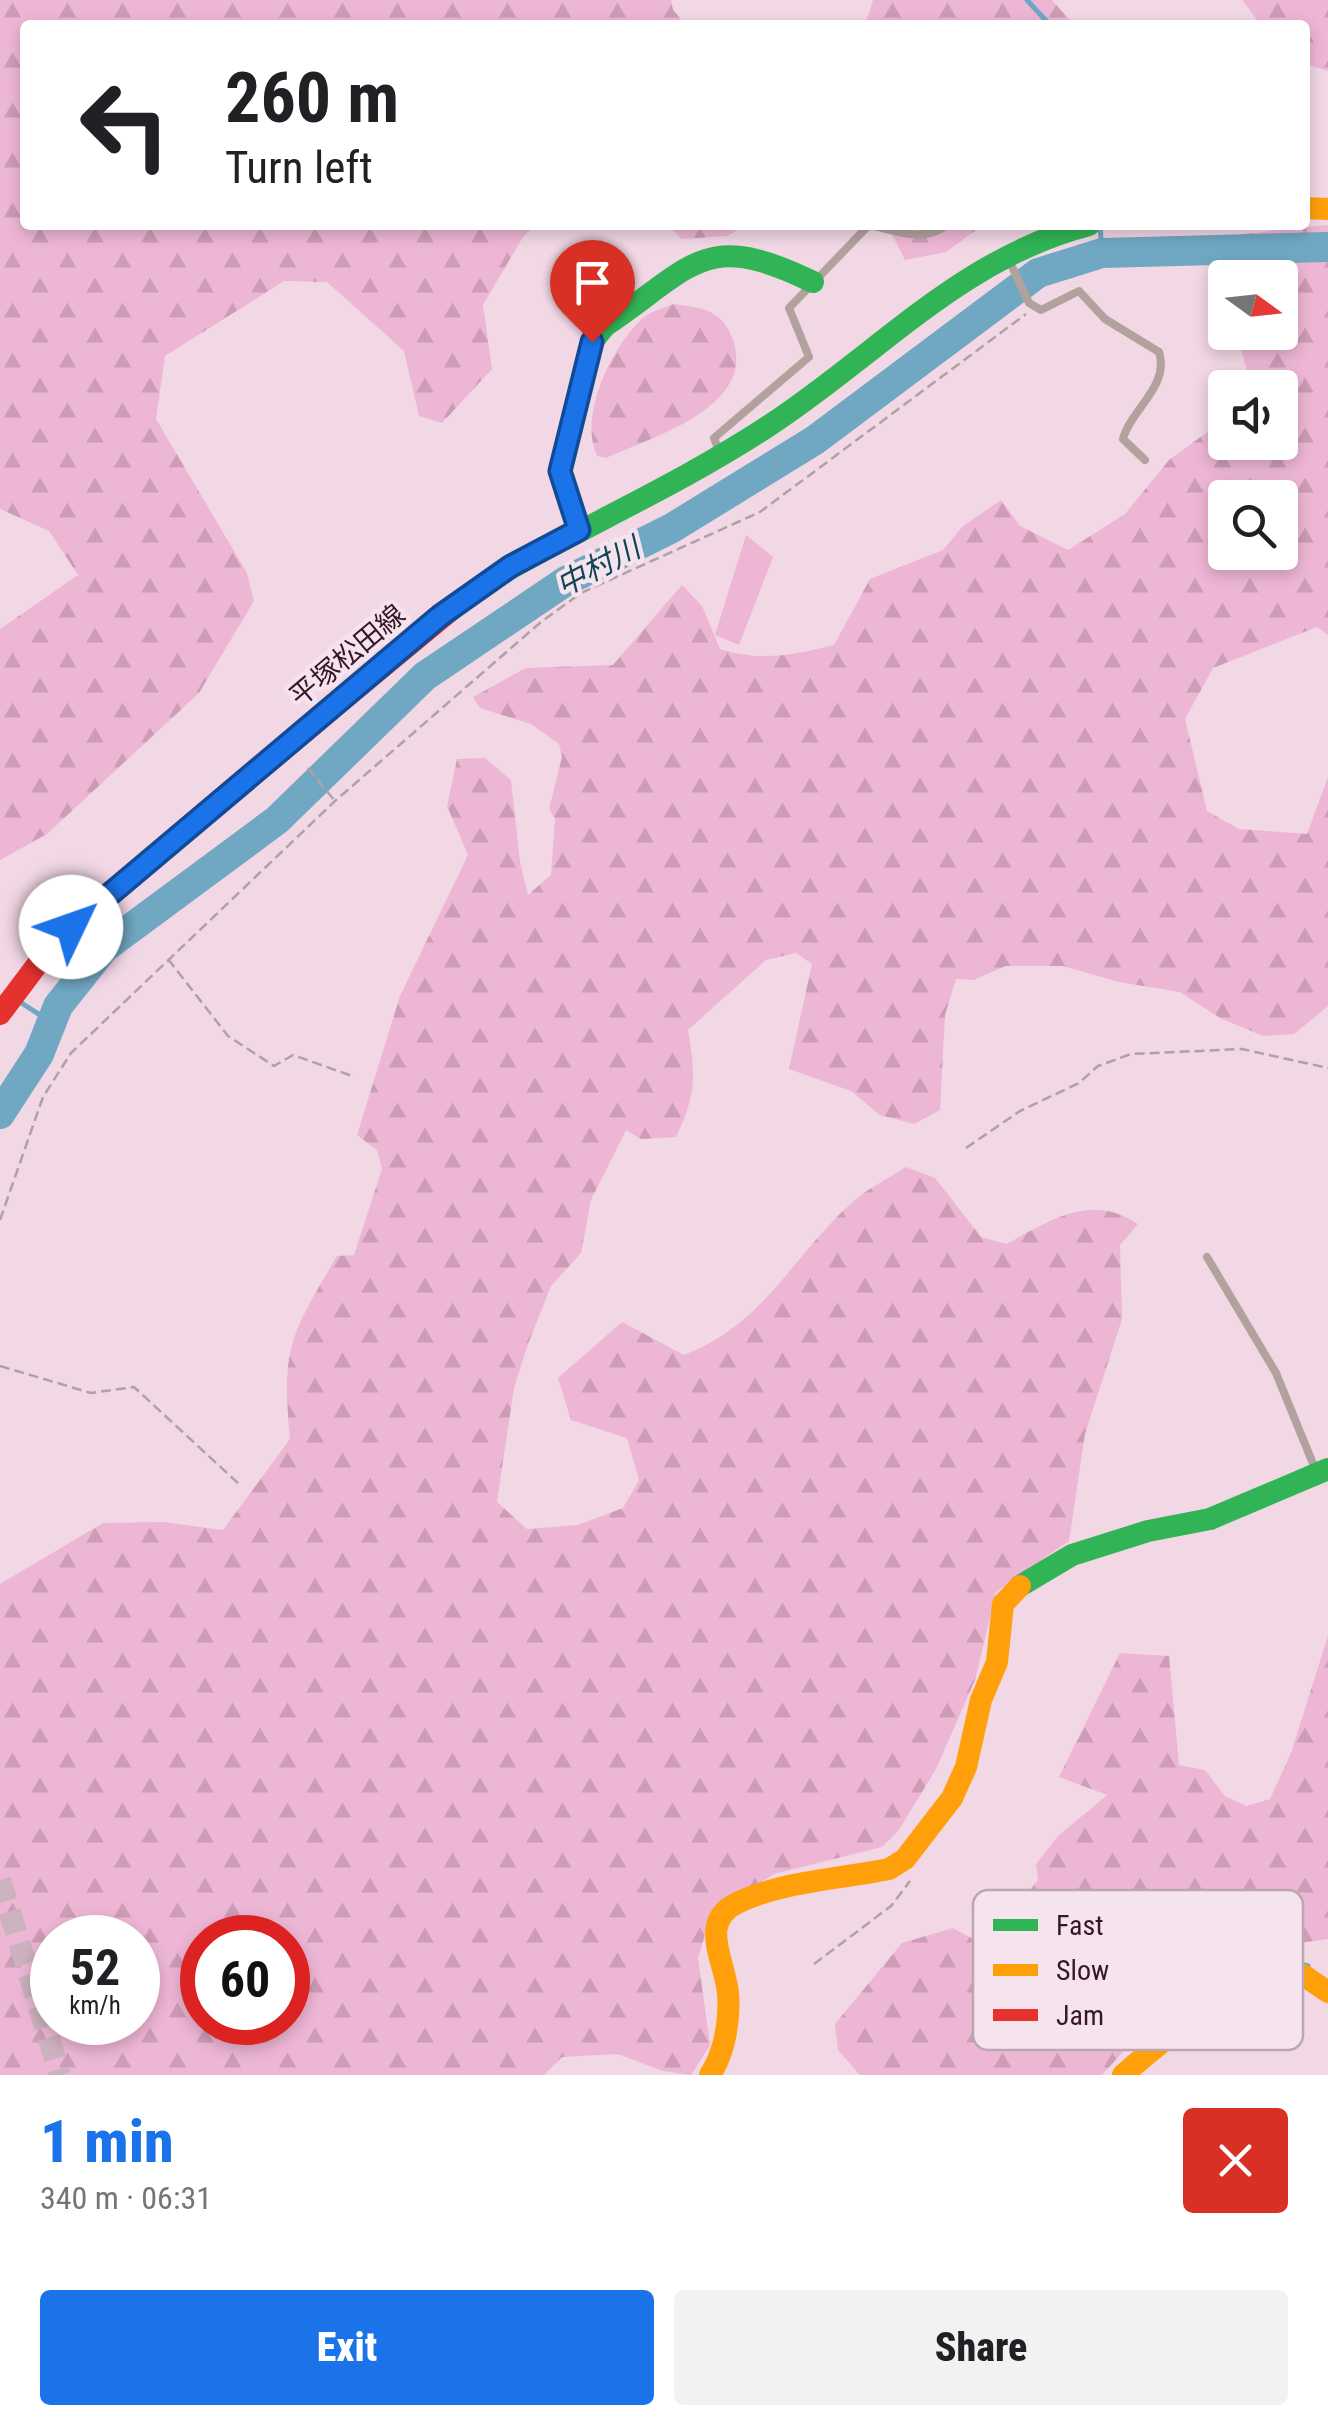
<!DOCTYPE html>
<meta charset="utf-8">
<style>
:root{--surface:#fff;--page:#f2f2f2;--text:#202124;--muted:#757577;--accent:#1a73e8}
body{margin:0;font-family:"Roboto Condensed","Noto Sans JP",sans-serif;background:var(--page);color:var(--text);height:100vh;display:flex;flex-direction:column;font-size:38px;white-space:nowrap}
*{box-sizing:border-box;margin:0}
p{font-size:32px;color:var(--muted)}
.icon{flex:none;width:55px;height:55px;fill:none;stroke:currentColor;stroke-width:2;stroke-linecap:round;stroke-linejoin:round}
.map{position:relative;height:2075px;overflow:hidden}
.drawer{display:flex;flex-direction:column;background:var(--surface);flex:1}
.drawer>*{flex:none}
.hud{position:absolute;left:20px;top:20px;width:1290px;height:210px;border-radius:10px;box-shadow:0 5px 15px #0003;background:#fff;color:var(--text);overflow:hidden}
.needle{width:65px;rotate:105deg}
.fabs{position:absolute;left:1208px;top:260px;display:grid;gap:20px}
.fabs a{display:grid;place-items:center;width:90px;height:90px;border-radius:10px;background:var(--surface);box-shadow:0 5px 15px #0003;font-size:50px}
.speed{position:absolute;left:30px;top:1915px;display:flex;gap:20px;font-size:50px;font-weight:700;text-align:center}
.speed>*{display:grid;place-content:center;width:130px;height:130px;border-radius:50%;background:var(--surface);box-shadow:0 5px 15px #0003;line-height:1}
.speed small{font-size:25px;font-weight:400}
.speed .limit{border:15px solid #d22;background:#fff;color:#111}
.pin{position:absolute;display:grid;place-items:center;width:85px;height:85px;color:#fff;margin:-102px -42px;border-radius:50% 50% 50% 0;rotate:-45deg;box-shadow:0 0 10px #0007}
.pin .icon{rotate:45deg}
.me{position:absolute;width:110px;margin:-55px;rotate:48deg;stroke-linejoin:round;filter:drop-shadow(0 0 8px #0008)}
.turn{display:flex;align-items:center;gap:35px;height:210px;padding:0 40px;font-size:45px}
.turn .icon{width:130px;height:130px;stroke-width:2.5}
.turn b{display:block;font-size:70px;line-height:85px}
.round{display:grid;place-items:center;flex:none;width:105px;height:105px;border-radius:10px;background:var(--page)}
.summary{display:flex;align-items:center;justify-content:space-between;height:170px;padding:0 40px}
h1{font-size:60px;font-weight:800;line-height:75px;color:var(--accent)}
.action{display:flex;gap:20px;margin-top:auto;padding:20px 40px}
.action a{flex:1;height:115px;border-radius:10px;background:var(--accent);color:#fff;font-size:40px;font-weight:800;line-height:115px;text-align:center}
.action a+a{background:var(--page);color:var(--text)}
.map>svg:first-child{display:block}
</style>
<div class="map">
<svg width="1328" height="2075" viewBox="0 0 1328 2075">
<defs>
<pattern id="forest-firs" width="22" height="20" patternUnits="userSpaceOnUse" patternTransform="scale(2.5)"><rect width="22" height="20" fill="#eeb6d5"/><path d="M5 1l3.5 6h-7zM16 11l3.5 6h-7z" fill="#cd9cb7"/></pattern>
</defs>
<rect width="100%" height="100%" fill="#f2d7e5"/>
<path fill="#eeb6d5" d="M746 535 773 557 739 645 715 635Z"/>
<path fill="url(#forest-firs)" fill-rule="evenodd" d="M0 0H671L673 10 686 25H25V225H535L523 237 483 305 492 369 442 423 419 416 404 351 327 282 284 281 165 356 156 419 247 573 254 601 199 693 47 834 0 860V629L78 575 49 531 0 509Z
M873 0H1052L1074 25H865Z
M1242 0H1328V71L1305 64V25H1261Z
M668 225H744L728 236 681 239Z
M887 225H983L946 252 905 260Z
M1328 225V635L1317 627 1213 668 1185 719 1207 811 1239 829 1307 834 1328 777V1006L1294 1034 1263 1036 1220 1018 1180 992 1119 982 1063 966H1006L973 980 956 979 945 1015 940 1110 914 1124 880 1115 851 1091 789 1069 812 964 796 953 766 960 688 1030C696 1076 696 1095 676 1137L641 1139 626 1130 591 1200 581 1253 551 1286 528 1344 514 1388 497 1502 527 1529 578 1525 623 1508 639 1480 627 1438 571 1420 558 1378 622 1322 684 1355C767 1324 797 1247 860 1196 874 1185 891 1177 906 1167L935 1178 981 1237 1006 1244C1051 1221 1089 1192 1138 1224L1120 1245 1122 1319 1085 1434 1069 1541 996 1592 975 1680 936 1769 899 1830 882 1847 774 1874 711 1915 698 1958 710 2045 691 2075 663 2071 618 2054 562 2057 544 2075H0V1584L103 1523 163 1522 223 1530 290 1439C281 1346 291 1335 337 1256L354 1255 382 1169 377 1150 357 1135 400 996 468 855 447 806 457 759 485 758 511 780 520 862 528 895 551 875 555 819 549 809 562 757 559 744 531 724 480 708 473 697 526 668 613 665 682 585 702 606 720 649C761 662 793 655 834 645L870 579 943 550 963 526 1001 500 1020 526 1068 550 1125 514 1169 460 1225 419V442H1280V388L1251 387 1237 333 1280 332V278H1225V300L1208 269 1214 237ZM1225 498H1280V552H1225ZM52 1938H138V2022H52ZM202 1938H288V2022H202Z
M674 304C703 308 723 310 733 340 756 408 651 437 606 458L597 456C578 416 612 345 644 317 652 311 664 308 674 304Z
M1328 1636V1939L1277 1946 1251 1970 1173 1997 1102 2075H860L838 2050 835 2024 902 1943 953 1928 986 1946 1038 1880 1036 1864 1058 1836 1107 1795 1059 1777 1120 1653 1169 1656 1179 1765 1205 1770 1225 1796 1246 1806 1270 1799 1291 1753Z"/>
<g fill="none" stroke-linecap="round" stroke-linejoin="round">
<path stroke="#70a8c3" stroke-width="5" d="M1027 0 1050 25
M1100 225 1102 253
M20 1002 51 1022
M1272 1970 1292 1962 1308 1966
M1155 2036 1205 1999 1252 1978"/>
<path stroke="#70a8c3" stroke-width="30" d="M0 1114 39 1054 58 1006 104 948 277 820 425 676 566 581 672 528 815 440 1038 273 1102 253 1328 247"/>
<path stroke="#ccb1bf" stroke-width="22" stroke-dasharray="22 11" stroke-linecap="butt" d="M0 1880 60 2075"/>
<path stroke="#b1a1a2" stroke-width="2.5" stroke-dasharray="10 5" stroke-linecap="butt" d="M308 768 334 800
M168 959 228 1036 274 1066 293 1055 355 1077
M966 1148 1020 1111 1079 1083 1098 1066 1131 1054 1242 1049 1328 1068
M0 1220 43 1097 71 1053 335 801 541 622 581 593 760 512 1026 314
M0 1366 91 1393 134 1387 240 1485
M814 1964 891 1906 910 1881"/>
<path stroke="#b1a29e" stroke-width="8" d="M870 225C897 231 923 243 947 225
M1007 256 1029 303 1041 310 1079 291 1105 319 1159 352C1170 386 1131 409 1123 439L1145 460
M719 451 714 438 809 357 789 308 869 225
M1207 1257 1276 1373 1316 1471"/>
<path stroke="#30b455" stroke-width="22" d="M579 530 559 471 592 342 605 326C695 265 704 229 813 282
M504 572C593 522 685 481 770 425 877 355 961 258 1089 225
M1020 1586 1072 1555 1148 1531 1210 1519 1328 1469"/>
<path stroke="#ff9f0a" stroke-width="22" d="M1305 208 1328 209
M710 2075C725 2052 730 2020 728 1993 725 1961 698 1922 737 1903 783 1881 840 1879 889 1869L905 1859 952 1798 966 1767 981 1700 997 1662 1003 1604 1020 1586
M1123 2075C1170 2033 1238 1981 1303 1975L1328 1992"/>
<path stroke="#e5322d" stroke-width="22" d="M0 1014 52 945 89 910 474 591 504 572"/>
</g>
<g fill="none" stroke-linecap="round" stroke-linejoin="round">
<defs>
<path id="route" d="M71 927 440 616 511 566 579 530 560 471 592 342"/>
</defs>
<use href="#route" stroke="#114b97" stroke-width="25"/>
<use href="#route" stroke="#1a73e8" stroke-width="18"/>
</g>
<g text-anchor="middle" stroke-width="9" stroke-linejoin="round" paint-order="stroke">
<g font-size="28" fill="#351729" stroke="#f5e4ed">
<text transform="translate(347 655) rotate(-40)" y="10">平塚松田線</text>
</g>
<g font-size="30" font-style="italic" fill="#104456" stroke="#f5e4ed">
<text transform="translate(598 567) rotate(-28)" y="10">中村川</text>
</g>
</g>
<rect x="973" y="1890" width="330" height="160" rx="15" fill="#f5e4ed" stroke="#bba6b2" stroke-width="2.5"/>
<rect x="993" y="1919" width="45" height="12" fill="#30b455"/>
<rect x="993" y="1964" width="45" height="12" fill="#ff9f0a"/>
<rect x="993" y="2009" width="45" height="12" fill="#e5322d"/>
<g font-size="28" fill="#351729">
<text x="1056" y="1935">Fast</text>
<text x="1056" y="1980">Slow</text>
<text x="1056" y="2025">Jam</text>
</g>
</svg>
<div class="fabs">
<a><svg class="needle" viewBox="-14 -14 28 28"><path d="M0-13l5 13h-10z" fill="#e53935"/><path d="M0 13l5-13h-10z" fill="#757577"/></svg></a>
<a><svg class="icon" aria-label="sound" viewBox="0 0 24 24"><path d="M4 9h4l5-4v14l-5-4H4zM17 9q2 3 0 6"/></svg></a>
<a><svg class="icon" aria-label="search" viewBox="0 0 24 24"><circle cx="10" cy="10" r="6"/><path d="M15 15l6 6"/></svg></a>
</div>
<div class="speed"><div>52<small>km/h</small></div><div class="limit">60</div></div>
<div class="pin" style="left:592px;top:342px;background:#d93025"><svg class="icon" aria-label="arrive" viewBox="0 0 24 24"><path d="M6 21V4h12l-3 4 3 4H6"/></svg></div>
<svg class="me" style="left:71px;top:927px" viewBox="-20 -20 40 40"><circle r="19" fill="#fff"/><path d="M0-13L10 11 0 6-10 11z" fill="#1a73e8"/></svg>
<div class="hud">
<div class="turn"><svg class="icon" aria-label="left" viewBox="0 0 24 24"><path d="M17 20v-9H6M10 6l-5 5 5 5"/></svg><div><b>260 m</b>Turn left</div></div>
</div>
</div>
<section class="drawer">
<div class="summary"><div><h1>1 min</h1><p>340 m · 06:31</p></div><a class="round" style="background:#d93025;color:#fff"><svg class="icon" aria-label="close" viewBox="0 0 24 24"><path d="M6 6l12 12M18 6L6 18"/></svg></a></div>
<div class="action"><a>Exit</a><a>Share</a></div>
</section>
